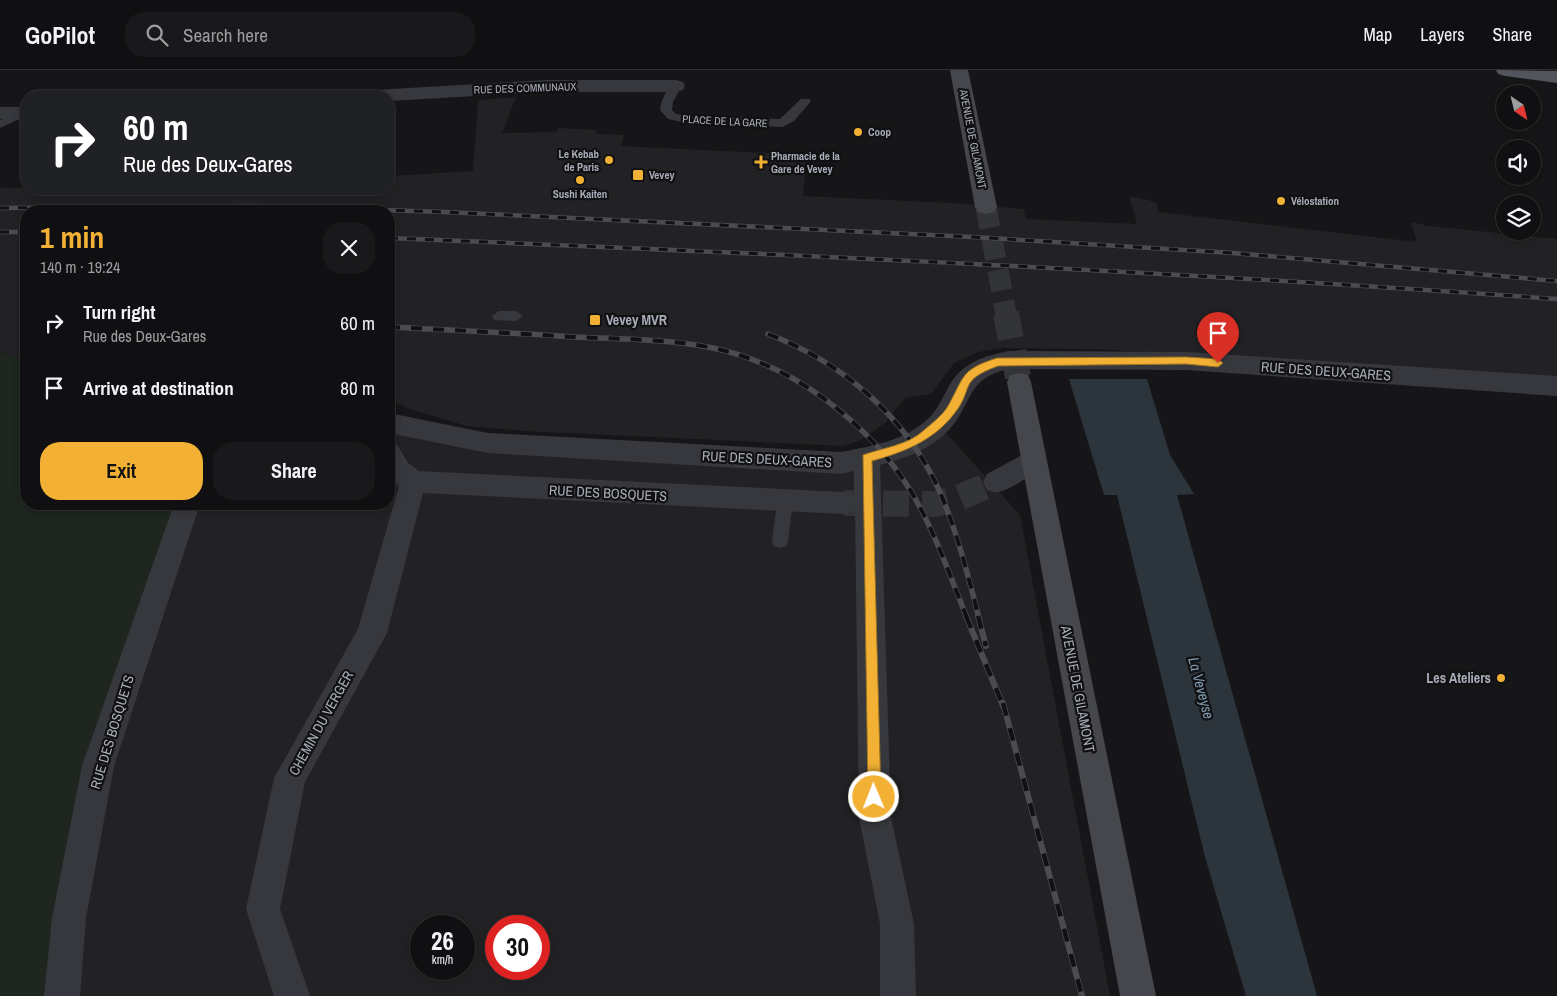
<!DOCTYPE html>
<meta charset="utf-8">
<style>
:root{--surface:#101012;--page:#19191b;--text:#f1f3f6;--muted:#9c9d9f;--line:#303032;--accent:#f2b134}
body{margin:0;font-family:"Archivo Narrow",sans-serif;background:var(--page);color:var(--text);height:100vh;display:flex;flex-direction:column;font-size:19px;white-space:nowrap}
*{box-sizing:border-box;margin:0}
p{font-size:16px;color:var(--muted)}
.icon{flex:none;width:28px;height:28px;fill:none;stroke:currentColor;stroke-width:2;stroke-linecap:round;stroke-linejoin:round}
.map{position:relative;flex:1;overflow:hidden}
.sheet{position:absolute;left:20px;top:135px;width:375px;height:305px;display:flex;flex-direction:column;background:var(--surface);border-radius:20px;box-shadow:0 2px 8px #0003,0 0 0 1px var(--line)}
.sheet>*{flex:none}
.guide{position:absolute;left:20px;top:20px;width:375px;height:105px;border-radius:20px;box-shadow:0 2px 8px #0003,0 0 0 1px var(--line);background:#202124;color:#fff;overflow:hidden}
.needle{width:32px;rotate:145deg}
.fabs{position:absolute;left:1496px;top:15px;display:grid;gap:10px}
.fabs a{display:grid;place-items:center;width:45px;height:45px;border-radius:50%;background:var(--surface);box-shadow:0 2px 8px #0003,0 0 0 1px var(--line);font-size:25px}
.speed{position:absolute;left:410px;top:845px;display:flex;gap:10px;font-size:25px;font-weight:700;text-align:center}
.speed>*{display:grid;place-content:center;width:65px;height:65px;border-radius:50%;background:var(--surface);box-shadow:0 2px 8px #0003,0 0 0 1px var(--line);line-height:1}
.speed small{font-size:12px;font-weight:400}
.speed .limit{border:8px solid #d22;background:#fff;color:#111}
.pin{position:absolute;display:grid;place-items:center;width:42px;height:42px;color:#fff;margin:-51px -21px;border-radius:50% 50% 50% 0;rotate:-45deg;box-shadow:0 0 5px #0007}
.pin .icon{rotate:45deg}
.me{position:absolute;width:55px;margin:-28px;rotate:359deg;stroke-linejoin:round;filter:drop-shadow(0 0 4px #0008)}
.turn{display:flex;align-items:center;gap:18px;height:105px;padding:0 20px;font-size:22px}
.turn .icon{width:65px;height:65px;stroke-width:2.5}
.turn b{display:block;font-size:35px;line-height:42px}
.round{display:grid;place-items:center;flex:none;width:52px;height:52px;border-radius:20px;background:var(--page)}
.headline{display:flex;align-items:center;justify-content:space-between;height:85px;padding:0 20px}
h1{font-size:30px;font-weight:800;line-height:38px;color:var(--accent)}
.action{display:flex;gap:10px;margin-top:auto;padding:10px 20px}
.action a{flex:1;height:58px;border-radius:20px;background:var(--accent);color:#111;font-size:20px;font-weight:800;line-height:58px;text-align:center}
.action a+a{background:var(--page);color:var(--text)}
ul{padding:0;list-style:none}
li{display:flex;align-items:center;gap:15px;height:65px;padding:0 20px}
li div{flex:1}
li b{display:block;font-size:19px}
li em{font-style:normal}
header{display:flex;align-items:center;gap:30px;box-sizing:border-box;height:70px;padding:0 25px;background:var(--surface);border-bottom:1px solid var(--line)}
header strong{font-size:24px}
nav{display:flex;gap:28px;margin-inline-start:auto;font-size:18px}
.search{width:350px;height:45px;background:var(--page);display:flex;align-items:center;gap:12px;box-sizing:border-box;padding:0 18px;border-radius:20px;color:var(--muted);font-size:19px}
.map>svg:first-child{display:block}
</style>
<header>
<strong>GoPilot</strong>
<div class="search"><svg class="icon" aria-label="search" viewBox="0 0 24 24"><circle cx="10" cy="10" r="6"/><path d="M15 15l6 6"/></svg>Search here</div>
<nav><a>Map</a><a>Layers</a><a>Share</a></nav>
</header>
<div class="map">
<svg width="1557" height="926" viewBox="0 0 1557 926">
<rect width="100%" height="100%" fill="#161618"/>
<path fill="#222225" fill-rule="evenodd" d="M516 27 502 63 556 62 558 58 597 60 596 64 624 65 621 76 807 85 803 126 951 133 1024 139 1026 149 1137 154 1129 126 1156 132 1158 142 1417 172 1411 152 1429 156 1557 169V307L1095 279 1002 278 978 282 954 293 931 324 905 328 885 353 859 371 843 376 524 361 467 356 407 338 389 330V141H26V289L0 283V118L389 119V106L473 101 478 30Z
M389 353 443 364 841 393 938 354 1020 445 1110 926H62L69 848 156 523 187 434H389ZM421 856H464V899H421ZM496 856H539V899H496Z"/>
<path fill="#1e261f" d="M0 283 26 289V434H187L107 669 62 926H0Z"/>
<path fill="#2c353c" d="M1069 309H1147L1170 385 1194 424 1177 425 1317 926H1246L1205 787 1117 425H1104Z"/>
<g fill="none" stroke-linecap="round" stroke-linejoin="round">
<path stroke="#333438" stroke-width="26" stroke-dasharray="26 13" stroke-linecap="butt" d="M844 433 935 434 956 429 996 412"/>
<path stroke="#333438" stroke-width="21" stroke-dasharray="21 11" stroke-linecap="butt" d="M986 137 1006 244"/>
<path stroke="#333438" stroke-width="26" stroke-dasharray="26 13" stroke-linecap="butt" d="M1006 243 1019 312"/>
<path fill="#37383d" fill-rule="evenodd" d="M676 13 682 16 673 32 672 40 676 44 690 46 780 49 801 29H809L811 31 794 51 783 57 690 54 668 49 660 40C661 31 667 16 676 13Z
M26 40V46L0 58V50Z
M499 241H516L523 246 516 251 494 250 492 246Z
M785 425 791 427 793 432 788 471 786 476 780 478 774 476 772 471 777 432 779 427Z"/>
<path fill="#37383d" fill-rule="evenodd" d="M544 10H676L683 12 685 16 683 20 676 22H544L389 31V26H365L368 22 375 20Z
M0 37H26V49H0Z
M1009 281 1186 282 1557 306V326L1186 300 1009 299C963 309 974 336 946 363 928 380 904 389 880 395L891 747 914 854 916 926H880V854L859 747 855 437 853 441 843 444 423 423 387 563 305 712 280 839 310 926H274L246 839 274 708 358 559 399 416 389 407V373L398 376 408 393 419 401 843 422 853 425 854 429V401L841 404 488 383 389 363V343L488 363 841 382C872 376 905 371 929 348 938 339 943 327 949 316 963 292 984 286 1009 281Z
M1033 379 1042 382 1046 390C1041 401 1010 420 998 422 994 423 990 421 987 420L983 412 987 404Z
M174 434H200L114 696 86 848 80 926H44L52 848 82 696Z"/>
<path fill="#45474d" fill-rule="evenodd" d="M950 0H968L997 137 994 142 986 144 978 142 975 137Z
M1019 303 1028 305 1031 312 1156 926H1120L1007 312 1010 305Z"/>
<path fill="#53555c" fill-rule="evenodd" d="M1496 0 1557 1V13L1505 6 1498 4Z"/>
<defs>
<path id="rail-far2" d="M0 138 251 136 444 142 973 167 1233 183 1557 211
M0 162H26
M389 168C778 184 1168 201 1557 229"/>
<path id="rail-far1" d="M389 257C451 260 512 263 574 267 620 269 668 269 713 278 794 295 869 353 912 423 935 462 950 506 967 548
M768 264C842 292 906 347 939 420 957 461 968 505 979 548"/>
<path id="rail" d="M966 546 1004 638
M978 546 986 576
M1003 633 1082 926"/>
</defs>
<use href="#rail-far2" stroke="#4a4c52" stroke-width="4.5"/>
<use href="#rail-far1" stroke="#4a4c52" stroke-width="5.5"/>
<use href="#rail" stroke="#4a4c52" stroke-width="6"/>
<use href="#rail-far2" stroke="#111113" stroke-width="3" stroke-dasharray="9" stroke-linecap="butt"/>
<use href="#rail-far1" stroke="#111113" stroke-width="4" stroke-dasharray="11" stroke-linecap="butt"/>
<use href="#rail" stroke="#111113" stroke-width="4.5" stroke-dasharray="13" stroke-linecap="butt"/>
</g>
<path fill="#f2b134" stroke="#9d7322" d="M1186 287 1218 289 1223 293 1218 297 1186 294 998 296C957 311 975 318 954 344 933 371 904 382 872 391L881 727 879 732 874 734 870 732 868 727 863 385C882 378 908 375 923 361 931 354 943 345 948 336 965 306 960 300 997 288Z"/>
<g fill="#f2b134" stroke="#111113" stroke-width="2">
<circle cx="858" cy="62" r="5"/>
<circle cx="609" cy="90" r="5"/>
<path d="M758.5 84.5h5v5h5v5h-5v5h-5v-5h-5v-5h5z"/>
<rect x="632" y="99" width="12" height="12" rx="2.5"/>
<circle cx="580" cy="110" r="5"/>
<circle cx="1281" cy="131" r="5"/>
<rect x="589" y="244" width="12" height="12" rx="2.5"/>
<circle cx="1501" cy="608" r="5"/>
</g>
<g text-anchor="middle" stroke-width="4.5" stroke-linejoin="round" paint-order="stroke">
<g font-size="11" fill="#a8adb8" stroke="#111113">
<text transform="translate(525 18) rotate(-2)" y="4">RUE DES COMMUNAUX</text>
<text transform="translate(725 51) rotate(3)" y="4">PLACE DE LA GARE</text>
<text transform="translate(973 69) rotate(79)" y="4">AVENUE DE GILAMONT</text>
</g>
<g font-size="11" font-weight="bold" fill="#a8adb8" stroke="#111113" text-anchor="start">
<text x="868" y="66">Coop</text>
<text x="599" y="88" text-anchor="end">Le Kebab<tspan x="599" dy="13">de Paris</tspan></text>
<text x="771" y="90">Pharmacie de la<tspan x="771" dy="13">Gare de Vevey</tspan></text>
<text x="649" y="109">Vevey</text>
<text x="580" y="128" text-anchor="middle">Sushi Kaiten</text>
<text x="1291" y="135">Vélostation</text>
</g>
<g font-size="14" font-weight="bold" fill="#a8adb8" stroke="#111113" text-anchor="start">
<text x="606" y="255">Vevey MVR</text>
<text x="1491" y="613" text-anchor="end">Les Ateliers</text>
</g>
<g font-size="14" fill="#a8adb8" stroke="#111113">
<text transform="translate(1326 301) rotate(4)" y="5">RUE DES DEUX-GARES</text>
<text transform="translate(767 389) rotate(3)" y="5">RUE DES DEUX-GARES</text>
<text transform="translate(608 423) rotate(3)" y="5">RUE DES BOSQUETS</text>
<text transform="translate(1078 619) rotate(79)" y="5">AVENUE DE GILAMONT</text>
<text transform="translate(321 653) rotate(-61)" y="5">CHEMIN DU VERGER</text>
<text transform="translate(112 662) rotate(-73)" y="5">RUE DES BOSQUETS</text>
</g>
<g font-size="15" font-style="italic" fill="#7f9bb3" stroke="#111113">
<text transform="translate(1201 618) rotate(75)" y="5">La Veveyse</text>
</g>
</g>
</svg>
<div class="fabs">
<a><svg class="needle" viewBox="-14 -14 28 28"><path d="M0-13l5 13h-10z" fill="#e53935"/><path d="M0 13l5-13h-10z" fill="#9c9d9f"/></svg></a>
<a><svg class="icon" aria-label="sound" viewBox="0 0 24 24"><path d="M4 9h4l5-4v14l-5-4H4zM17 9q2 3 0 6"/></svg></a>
<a><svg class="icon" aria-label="layers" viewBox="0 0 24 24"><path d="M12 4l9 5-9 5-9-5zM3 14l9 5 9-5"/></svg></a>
</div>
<div class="speed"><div>26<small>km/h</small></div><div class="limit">30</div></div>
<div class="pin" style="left:1218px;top:293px;background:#d93025"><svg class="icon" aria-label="arrive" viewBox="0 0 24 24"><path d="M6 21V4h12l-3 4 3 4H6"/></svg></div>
<svg class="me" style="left:874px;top:727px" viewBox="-20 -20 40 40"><circle r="17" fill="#f2b134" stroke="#fff" stroke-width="3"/><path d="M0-11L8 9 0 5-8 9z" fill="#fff"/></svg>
<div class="guide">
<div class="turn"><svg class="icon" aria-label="right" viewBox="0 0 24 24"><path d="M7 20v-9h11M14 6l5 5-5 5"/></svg><div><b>60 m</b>Rue des Deux-Gares</div></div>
</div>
<section class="sheet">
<div class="headline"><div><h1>1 min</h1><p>140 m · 19:24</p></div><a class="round"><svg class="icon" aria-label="close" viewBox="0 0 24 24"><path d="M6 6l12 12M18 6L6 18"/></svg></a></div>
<ul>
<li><svg class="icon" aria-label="right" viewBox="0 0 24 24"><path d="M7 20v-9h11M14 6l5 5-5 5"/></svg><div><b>Turn right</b><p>Rue des Deux-Gares</p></div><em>60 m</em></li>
<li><svg class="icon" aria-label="arrive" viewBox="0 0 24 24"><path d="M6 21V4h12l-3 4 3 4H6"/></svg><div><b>Arrive at destination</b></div><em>80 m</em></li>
</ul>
<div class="action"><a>Exit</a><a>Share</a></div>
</section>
</div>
